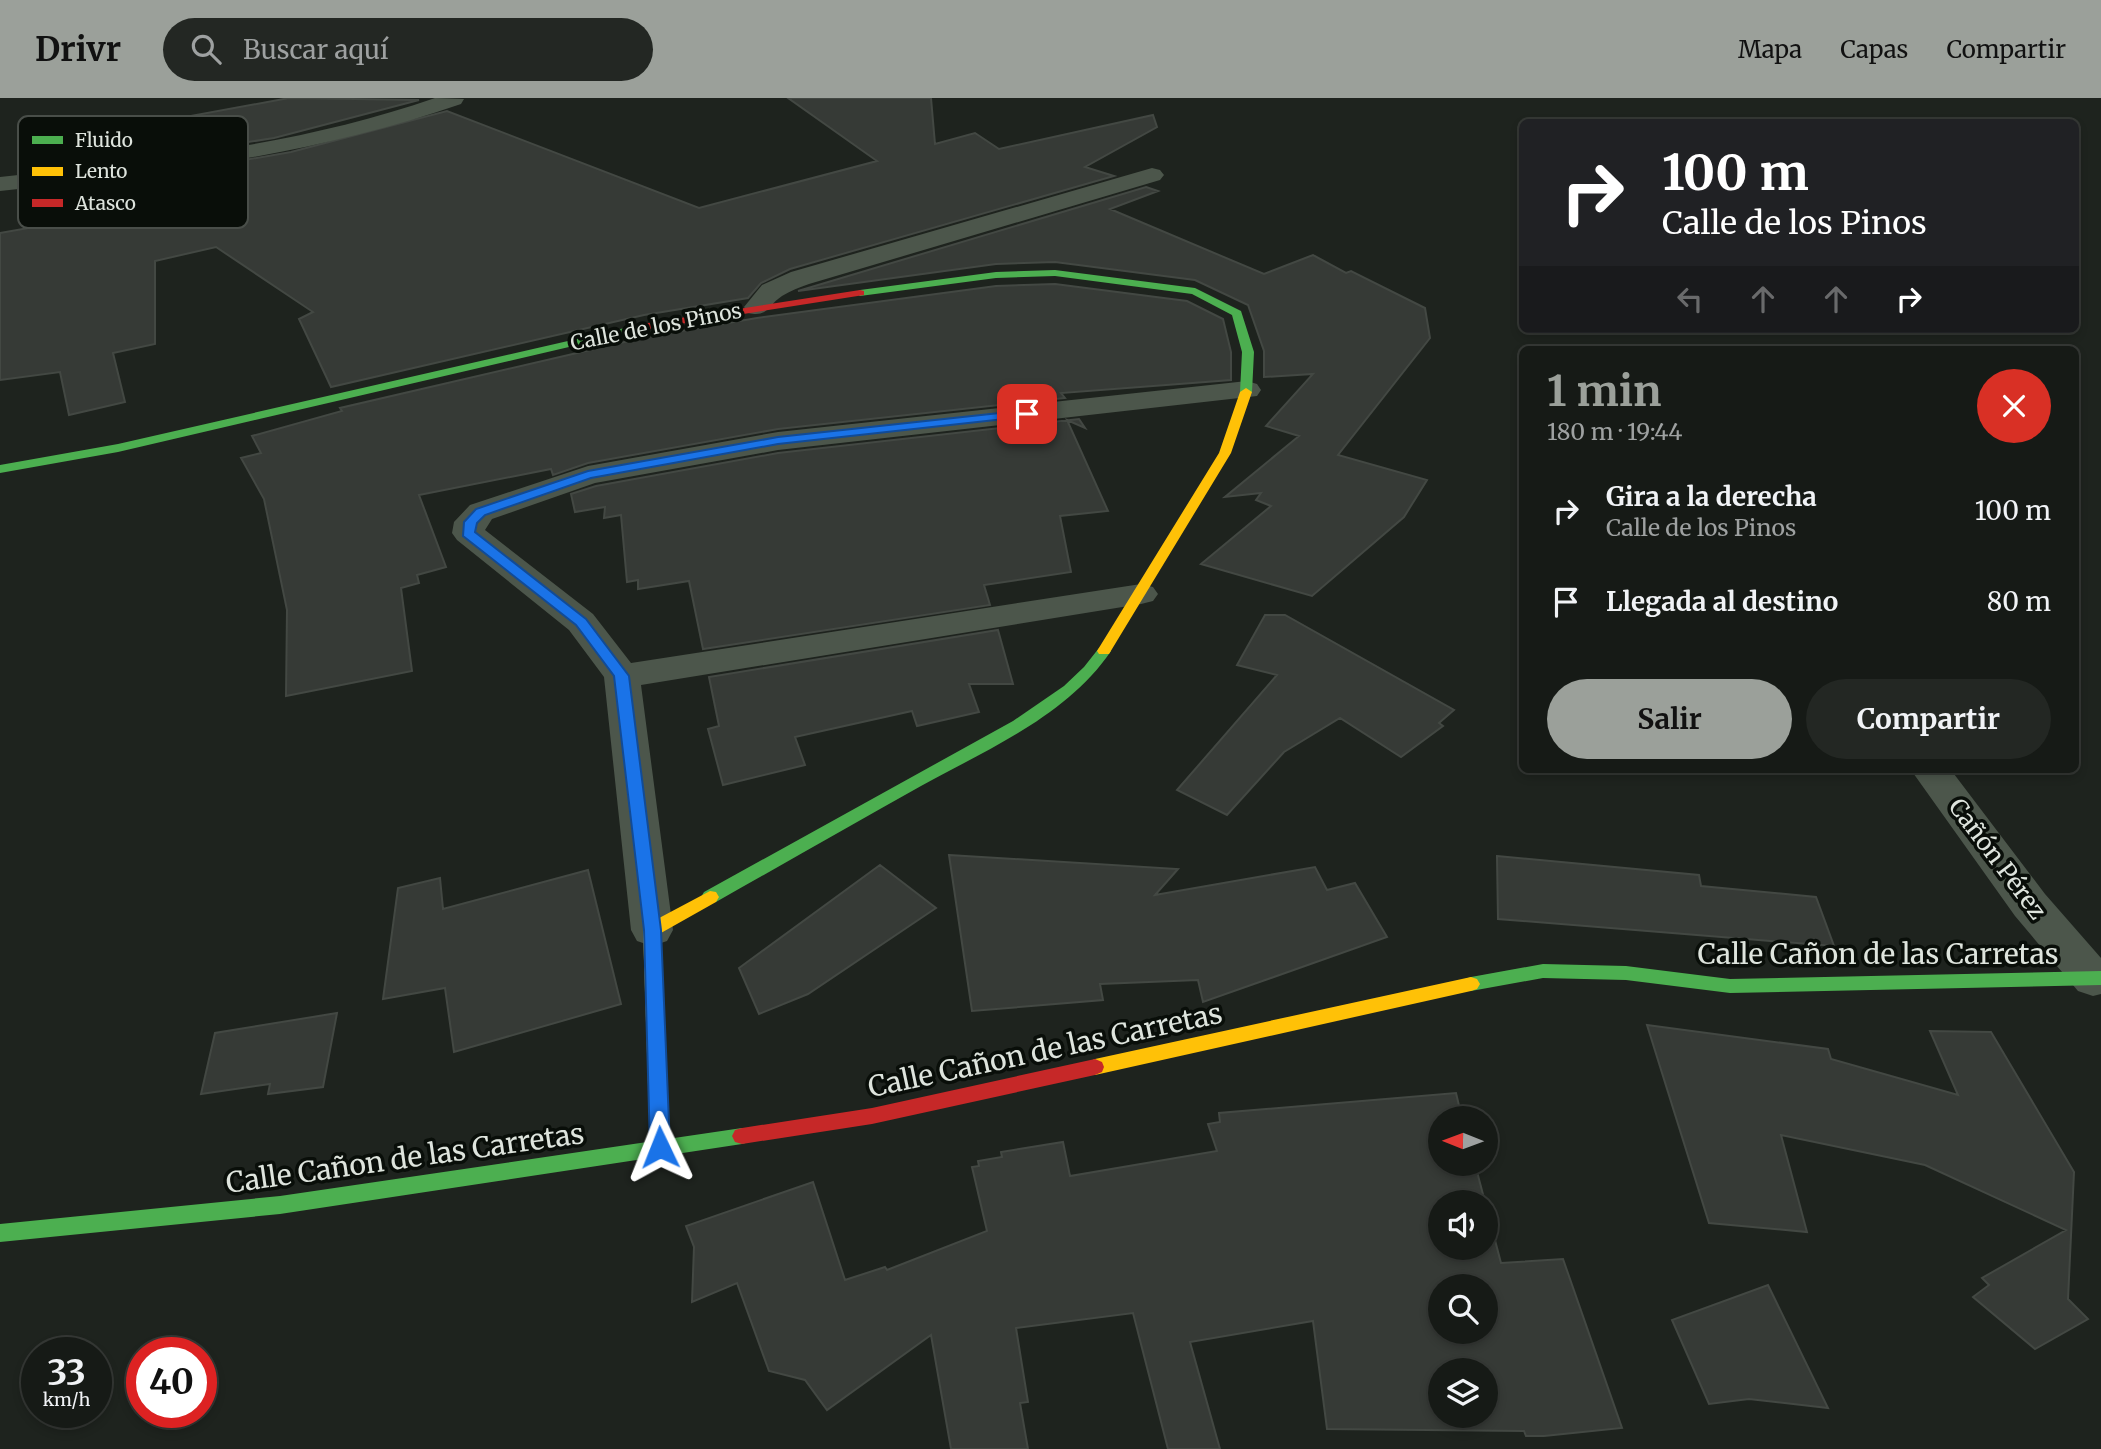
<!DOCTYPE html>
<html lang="es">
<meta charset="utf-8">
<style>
:root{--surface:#161a16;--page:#232723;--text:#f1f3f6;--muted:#9ea1a1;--line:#353835;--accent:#9ba09a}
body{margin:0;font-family:Merriweather,serif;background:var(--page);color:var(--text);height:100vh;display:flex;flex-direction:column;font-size:26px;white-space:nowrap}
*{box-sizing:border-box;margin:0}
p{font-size:23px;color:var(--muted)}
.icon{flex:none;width:38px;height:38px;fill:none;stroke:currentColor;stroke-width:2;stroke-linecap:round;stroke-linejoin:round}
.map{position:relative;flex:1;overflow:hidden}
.side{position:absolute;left:1519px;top:248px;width:560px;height:427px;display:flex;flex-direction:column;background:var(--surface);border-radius:10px;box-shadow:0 4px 10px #0003,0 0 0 2px var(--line)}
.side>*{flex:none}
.hud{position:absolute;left:1519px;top:21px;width:560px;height:214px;border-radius:10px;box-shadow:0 4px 10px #0003,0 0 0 2px var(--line);background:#202124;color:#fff;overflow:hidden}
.needle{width:46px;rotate:271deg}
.fabs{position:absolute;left:1428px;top:1008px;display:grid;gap:14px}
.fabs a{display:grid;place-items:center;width:70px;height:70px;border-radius:50%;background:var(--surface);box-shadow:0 4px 10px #0003,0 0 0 2px var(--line);font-size:35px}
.speed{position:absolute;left:21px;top:1239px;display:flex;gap:14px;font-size:35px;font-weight:700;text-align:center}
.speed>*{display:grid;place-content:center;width:91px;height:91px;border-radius:50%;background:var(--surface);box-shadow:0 4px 10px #0003,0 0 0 2px var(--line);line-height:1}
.speed small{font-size:18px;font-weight:400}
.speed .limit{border:10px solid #d22;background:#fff;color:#111}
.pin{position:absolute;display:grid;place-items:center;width:60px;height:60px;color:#fff;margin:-30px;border-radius:14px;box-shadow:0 4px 10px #0006}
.me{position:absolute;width:77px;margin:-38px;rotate:358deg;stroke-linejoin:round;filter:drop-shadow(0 0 5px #0008)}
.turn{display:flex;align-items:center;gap:24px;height:147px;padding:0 28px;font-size:32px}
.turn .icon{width:91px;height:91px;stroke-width:2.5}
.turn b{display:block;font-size:49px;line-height:60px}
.lanes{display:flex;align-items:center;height:66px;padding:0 28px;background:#0003;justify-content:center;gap:35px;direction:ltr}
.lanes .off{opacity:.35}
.round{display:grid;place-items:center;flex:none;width:74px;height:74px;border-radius:37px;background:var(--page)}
.overview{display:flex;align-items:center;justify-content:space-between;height:119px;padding:0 28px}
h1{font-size:42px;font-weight:700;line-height:52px;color:var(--accent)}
.button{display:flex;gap:14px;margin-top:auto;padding:14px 28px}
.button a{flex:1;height:80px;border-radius:42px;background:var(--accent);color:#111;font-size:28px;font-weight:700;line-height:80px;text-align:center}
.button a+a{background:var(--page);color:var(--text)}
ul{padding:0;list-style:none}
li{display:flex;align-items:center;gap:21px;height:91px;padding:0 28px}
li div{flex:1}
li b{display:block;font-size:26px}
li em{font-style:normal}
header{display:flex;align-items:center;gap:42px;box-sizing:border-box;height:98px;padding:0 35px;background:var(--accent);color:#111}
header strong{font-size:33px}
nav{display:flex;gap:38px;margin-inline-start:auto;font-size:24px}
.search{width:490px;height:63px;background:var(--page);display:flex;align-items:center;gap:18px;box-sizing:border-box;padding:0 24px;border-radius:38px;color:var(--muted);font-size:26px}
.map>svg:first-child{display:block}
</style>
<header>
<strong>Drivr</strong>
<div class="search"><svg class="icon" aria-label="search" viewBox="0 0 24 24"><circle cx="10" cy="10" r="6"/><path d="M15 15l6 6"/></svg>Buscar aquí</div>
<nav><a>Mapa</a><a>Capas</a><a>Compartir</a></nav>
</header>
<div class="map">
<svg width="2101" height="1351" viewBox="0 0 2101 1351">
<rect width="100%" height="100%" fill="#1e231e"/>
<path fill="#363a36" stroke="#434843" stroke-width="2" fill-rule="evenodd" d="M289 0 419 2 274 40 165 57 39 72 38 46Z
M788 0H931L935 46 975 35 999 51 1153 17 1157 29 1085 69 1114 78 790 171 761 185 748 200 644 217 331 289 299 221 313 214 216 149 155 163V246L113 255 125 304 69 317 60 274 0 282V135L40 128 39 91 176 74 291 54 447 13 699 110 877 63Z
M1146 89 1158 93 1110 111 1264 176 1313 157 1346 175 1351 173 1425 210 1430 240 1338 357 1427 382 1404 419 1312 498 1201 466 1271 408 1256 402 1261 395 1225 399 1299 338 1266 328 1313 276 1264 279V253L1248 207 1195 182 1055 164 996 166 798 193Z
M1055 186 1187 203 1223 221 1231 254V282L1061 295 1065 300 778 331 588 365 553 377 551 371 419 397 446 469 417 477 419 485 401 490 412 573 286 598 287 512 264 401 241 360 261 355 252 338 342 313 340 310 646 239 757 220 996 188Z
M1079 321 1085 330 1067 322 1108 413 1060 418 1071 474 984 487 990 507 703 551 689 483 638 491V482L627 484 621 417 604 420 605 409 575 414 571 396 596 388 778 355Z
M1265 517H1285L1454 612 1439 625 1443 628 1401 659 1340 620 1284 654 1227 717 1177 692 1277 577 1237 567Z
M998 532 1013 586H969L979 614 917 628 912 613 795 639 805 667 723 687 708 631 719 628 709 579Z
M949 757 1178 771 1155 797 1315 769 1327 792 1355 785 1387 839 1203 904 1198 882 1100 886 1103 902 972 913Z
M1497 758 1699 777 1701 788 1816 799 1834 848 1498 821Z
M880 767 936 810 808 896 759 916 739 870Z
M588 772 621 906 454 954 445 890 383 901 398 790 440 780 443 811Z
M337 915 323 989 268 996 270 986 201 996 215 935Z
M1647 927 1828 951 1831 961 1958 997 1930 933 1991 934 2074 1074 2068 1201 2088 1221 2035 1251 1973 1199 1989 1187 1982 1180 2066 1132 1925 1067 1781 1037 1807 1134 1709 1125Z
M1456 995 1462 1020H1440V1066H1475L1485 1104H1440V1150H1486V1108L1501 1165 1563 1161 1622 1330 1544 1338H1526L1524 1333 1327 1331 1313 1223 1190 1244 1220 1351H1168L1133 1215 1016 1230 1028 1304 1020 1305 1028 1351H951L931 1237 827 1312 805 1282 769 1273 737 1185 692 1204 694 1149 686 1128 813 1084 845 1182 885 1169 887 1172 987 1133 972 1069 979 1068 978 1063 1002 1059 1001 1054 1063 1044 1070 1078 1217 1053 1208 1026 1220 1024 1219 1015ZM1440 1188H1486V1234H1440ZM1440 1272H1486V1318H1440Z
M1768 1187 1828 1310 1749 1301 1709 1306 1672 1222Z"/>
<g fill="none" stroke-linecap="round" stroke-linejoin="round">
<path fill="#4c564b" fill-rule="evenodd" d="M435 0 464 1 461 6C311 58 157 76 0 93V79C147 63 294 49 435 0Z
M1152 70 1160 72 1164 77 1160 82 809 186C800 189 790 193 782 198 768 207 768 220 748 215L744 209 762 187 791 174Z
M1247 283 1257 286 1261 292 1257 298 778 352 595 385 492 421 485 432 593 516 631 565 1141 486 1153 489 1158 496 1153 503 1141 506 641 587 673 832 667 843 652 848 637 843 631 832 604 579 569 532 457 442 452 435 454 424 470 407 588 368 778 334Z
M1911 672H1951L2045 796 2101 860V896L2093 898 2078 893 2015 818Z"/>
<path fill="#4caf50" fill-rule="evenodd" d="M1055 172 1195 190 1241 213 1254 254 1252 294 1246 298 1240 294 1242 254 1232 217 1192 196 1055 178 996 180 860 198 855 195 860 192 996 174Z
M642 226 648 229 646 231 118 354 0 375V367L118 346Z
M1104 548 1111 553C1067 618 988 651 921 688 853 726 785 765 716 804H704L701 799 704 794 1013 623 1064 588 1084 569 1099 550Z
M1543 866 1626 868 1730 881 2101 873V887L1730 895 1626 882 1543 880 1471 893 1465 891 1462 886 1465 881 1471 879Z
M742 1030 749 1032 752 1038 749 1044 742 1046 280 1116 0 1144V1126L280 1098Z"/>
<path fill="#ffc107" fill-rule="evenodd" d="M1246 290 1252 294 1231 355 1109 556H1099L1097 553 1219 355 1240 294Z
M710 793 716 794 719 799 716 804 661 835 670 1049 667 1055 660 1057 653 1055 650 1049 643 832 646 827Z
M1471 879 1477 881 1480 886 1477 891 1471 893 1095 977 1088 974 1086 969 1088 964 1095 961Z"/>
<path fill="#c62828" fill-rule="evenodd" d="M860 192 864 193V197L642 232 636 229 642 226Z
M1095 961 1102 964 1104 969 1102 974 1095 977 872 1026 742 1046 735 1044 732 1038 735 1032 742 1030 872 1010Z"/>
</g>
<path fill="#1a73e8" stroke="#114b97" stroke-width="2" d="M1027 312 1033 316 1031 318 778 346 591 380 485 417 477 425 475 434 586 521 629 578 661 832 670 1049 667 1055 660 1058 653 1055 650 1049 644 832 614 578 576 527 463 438 464 424 476 411 588 373 778 339Z"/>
<g text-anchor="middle" stroke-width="7" stroke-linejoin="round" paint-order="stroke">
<g font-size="21" fill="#dee4dd" stroke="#090e09">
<text transform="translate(656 229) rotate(-11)" y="7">Calle de los Pinos</text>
</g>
<g font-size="24" fill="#dee4dd" stroke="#090e09">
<text transform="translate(1997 761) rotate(53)" y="8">Cañón Pérez</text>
</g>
<g font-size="28" fill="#dee4dd" stroke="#090e09">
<text x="1878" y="866">Calle Cañon de las Carretas</text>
<text transform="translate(1045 952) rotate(-12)" y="10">Calle Cañon de las Carretas</text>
<text transform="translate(405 1060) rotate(-8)" y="10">Calle Cañon de las Carretas</text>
</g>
</g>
<rect x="18" y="18" width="230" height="112" rx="10" fill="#090e09" stroke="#494e49" stroke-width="2"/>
<rect x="32" y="38" width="31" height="8" fill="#4caf50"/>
<rect x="32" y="69" width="31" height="9" fill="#ffc107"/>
<rect x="32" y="101" width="31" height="8" fill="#c62828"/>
<g font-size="19" fill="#dee4dd">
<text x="75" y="49">Fluido</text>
<text x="75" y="80">Lento</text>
<text x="75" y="112">Atasco</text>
</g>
</svg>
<div class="fabs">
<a><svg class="needle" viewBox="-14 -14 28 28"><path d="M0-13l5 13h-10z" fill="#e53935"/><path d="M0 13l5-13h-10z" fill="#9ea1a1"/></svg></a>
<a><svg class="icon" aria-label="sound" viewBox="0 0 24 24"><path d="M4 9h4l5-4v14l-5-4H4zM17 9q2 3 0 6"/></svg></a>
<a><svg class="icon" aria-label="search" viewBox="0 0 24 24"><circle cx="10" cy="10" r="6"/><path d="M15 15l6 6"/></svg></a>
<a><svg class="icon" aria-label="layers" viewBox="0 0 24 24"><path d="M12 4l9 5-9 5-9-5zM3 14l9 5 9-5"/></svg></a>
</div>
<div class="speed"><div>33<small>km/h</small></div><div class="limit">40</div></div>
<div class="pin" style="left:1027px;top:316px;background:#d93025"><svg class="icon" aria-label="arrive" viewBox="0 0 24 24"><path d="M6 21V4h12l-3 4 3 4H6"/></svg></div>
<svg class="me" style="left:660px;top:1049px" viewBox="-20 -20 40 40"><path d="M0-17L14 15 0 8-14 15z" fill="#1a73e8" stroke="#fff" stroke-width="4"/></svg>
<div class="hud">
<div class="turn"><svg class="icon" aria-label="right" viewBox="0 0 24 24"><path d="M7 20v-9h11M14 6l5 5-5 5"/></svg><div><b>100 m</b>Calle de los Pinos</div></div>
<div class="lanes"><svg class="icon off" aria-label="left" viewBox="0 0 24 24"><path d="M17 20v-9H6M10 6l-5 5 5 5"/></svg><svg class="icon off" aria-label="ahead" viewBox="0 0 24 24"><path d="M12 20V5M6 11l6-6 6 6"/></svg><svg class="icon off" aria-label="ahead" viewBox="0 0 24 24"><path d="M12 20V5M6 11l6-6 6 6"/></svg><svg class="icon" aria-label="right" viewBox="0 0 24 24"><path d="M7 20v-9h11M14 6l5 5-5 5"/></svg></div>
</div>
<section class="side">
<div class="overview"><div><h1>1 min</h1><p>180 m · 19:44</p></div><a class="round" style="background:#d93025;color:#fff"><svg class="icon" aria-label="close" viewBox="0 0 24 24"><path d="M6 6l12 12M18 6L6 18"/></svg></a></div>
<ul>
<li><svg class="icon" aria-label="right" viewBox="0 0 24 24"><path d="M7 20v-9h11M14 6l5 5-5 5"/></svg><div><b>Gira a la derecha</b><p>Calle de los Pinos</p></div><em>100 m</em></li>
<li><svg class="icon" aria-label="arrive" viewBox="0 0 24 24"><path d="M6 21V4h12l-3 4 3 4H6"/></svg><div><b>Llegada al destino</b></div><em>80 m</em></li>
</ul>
<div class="button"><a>Salir</a><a>Compartir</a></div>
</section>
</div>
